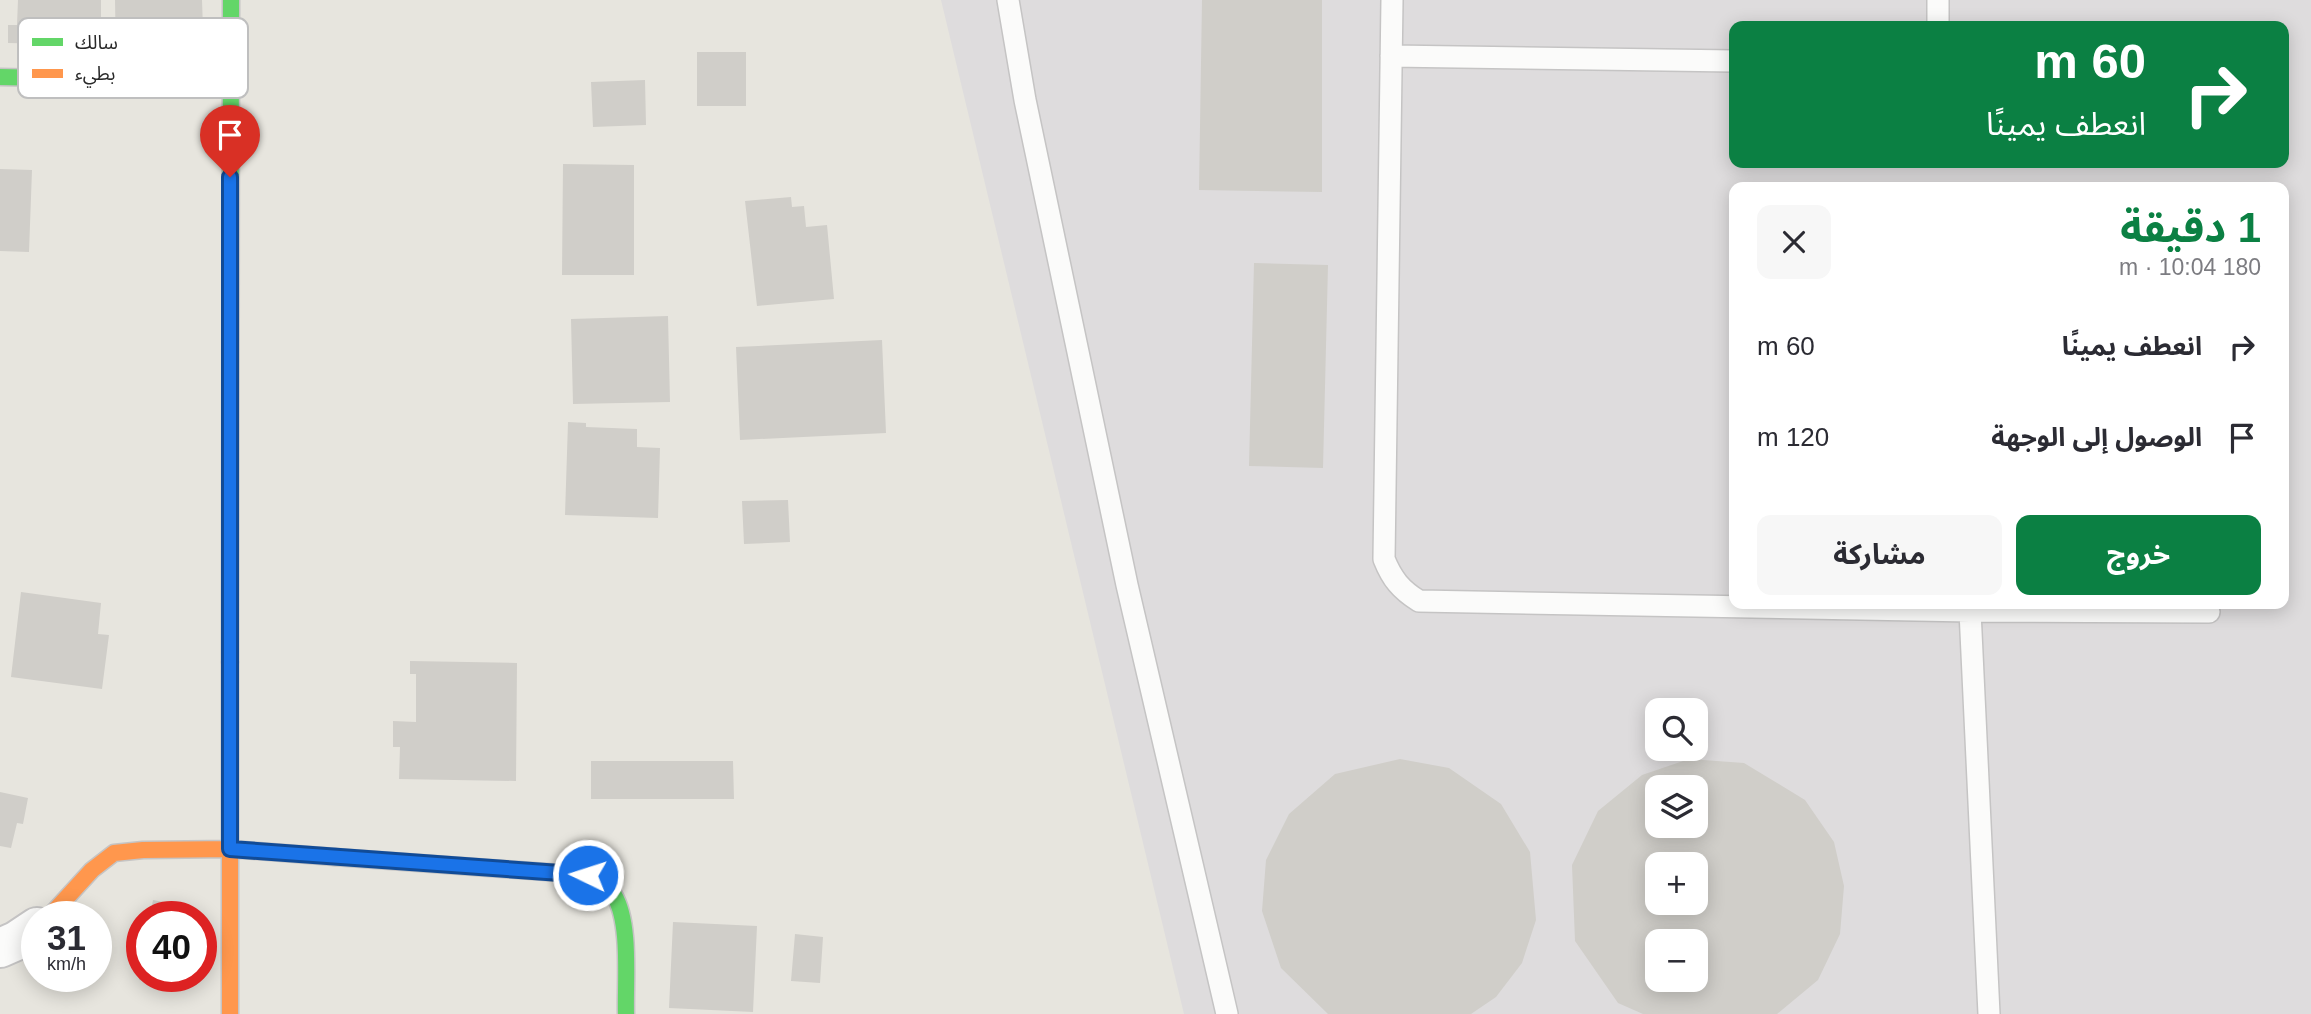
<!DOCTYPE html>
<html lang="ar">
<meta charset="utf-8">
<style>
:root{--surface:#fff;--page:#f7f7f7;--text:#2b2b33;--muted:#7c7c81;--accent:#0b8043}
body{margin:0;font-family:Arial,"Noto Sans Arabic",sans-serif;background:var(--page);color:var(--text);direction:rtl;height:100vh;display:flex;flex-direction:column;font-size:26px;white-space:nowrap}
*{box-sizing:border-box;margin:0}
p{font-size:23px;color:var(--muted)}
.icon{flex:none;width:38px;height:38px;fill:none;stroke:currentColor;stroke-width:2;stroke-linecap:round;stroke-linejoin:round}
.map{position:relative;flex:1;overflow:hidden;direction:ltr}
.details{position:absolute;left:1729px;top:182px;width:560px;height:427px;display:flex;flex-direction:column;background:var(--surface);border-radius:14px;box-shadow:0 4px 18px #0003;direction:rtl}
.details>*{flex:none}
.guide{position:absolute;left:1729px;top:21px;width:560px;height:147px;border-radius:14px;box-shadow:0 4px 18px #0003;direction:rtl;background:#0b8043;color:#fff;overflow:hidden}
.tools{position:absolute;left:1645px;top:698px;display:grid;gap:14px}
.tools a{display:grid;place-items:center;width:63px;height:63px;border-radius:14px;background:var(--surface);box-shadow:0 4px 18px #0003;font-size:35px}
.speed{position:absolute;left:21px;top:901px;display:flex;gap:14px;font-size:35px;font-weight:700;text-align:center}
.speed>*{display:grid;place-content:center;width:91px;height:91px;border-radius:50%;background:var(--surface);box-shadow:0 4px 18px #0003;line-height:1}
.speed small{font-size:18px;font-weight:400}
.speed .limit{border:10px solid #d22;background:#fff;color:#111}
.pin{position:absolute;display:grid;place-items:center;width:60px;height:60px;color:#fff;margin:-72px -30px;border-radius:50% 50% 50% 0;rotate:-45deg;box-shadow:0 0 7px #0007}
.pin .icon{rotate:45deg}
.me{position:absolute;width:77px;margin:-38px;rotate:274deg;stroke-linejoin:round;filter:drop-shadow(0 0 5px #0008)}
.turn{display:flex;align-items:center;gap:24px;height:147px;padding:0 28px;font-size:32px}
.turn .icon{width:91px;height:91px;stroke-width:2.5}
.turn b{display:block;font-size:49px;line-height:60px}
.round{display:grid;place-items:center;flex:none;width:74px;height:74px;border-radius:14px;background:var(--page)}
.overview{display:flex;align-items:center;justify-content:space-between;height:119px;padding:0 28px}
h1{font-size:42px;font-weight:700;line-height:52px;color:var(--accent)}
.action{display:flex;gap:14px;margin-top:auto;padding:14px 28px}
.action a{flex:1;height:80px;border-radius:14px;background:var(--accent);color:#fff;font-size:28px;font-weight:700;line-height:80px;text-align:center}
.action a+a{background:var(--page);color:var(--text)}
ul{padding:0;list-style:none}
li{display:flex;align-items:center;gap:21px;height:91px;padding:0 28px}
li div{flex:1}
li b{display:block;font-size:26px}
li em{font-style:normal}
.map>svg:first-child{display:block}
</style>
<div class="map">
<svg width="2311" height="1014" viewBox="0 0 2311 1014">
<rect width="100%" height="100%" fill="#e7e5de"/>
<path fill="#dedcdd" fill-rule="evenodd" d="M941 0H2311V1014H1184ZM1734 26H2284V163H1734ZM1734 187H2284V604H1734ZM1657 710H1696V749H1657ZM1657 788H1696V826H1657ZM1657 864H1696V903H1657ZM1657 942H1696V980H1657Z"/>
<path fill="#d0cec9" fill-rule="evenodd" d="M18 0H101V45L8 43V25H17Z
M115 0H202L203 29H200V70L158 57H116Z
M1202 0H1322V192L1199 190Z
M697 52H746V106H697Z
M645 80 646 125 593 127 591 82Z
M563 164 634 165V275H562Z
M0 169 32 170 29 252 0 251Z
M791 197 792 207 804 206 806 227 827 225 834 299 757 306 745 201Z
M1254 263 1328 265 1323 468 1249 466Z
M668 316 670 402 573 404 571 319Z
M882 340 886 433 740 440 736 347Z
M568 422 586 423V427L637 429V447L660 448 658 518 565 515Z
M788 500 790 542 744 544 742 501Z
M21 592 101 603 98 634 109 635 102 689 11 677Z
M410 661 517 663 516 781 399 779 400 747H393V721L416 722V674H410Z
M1400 759 1449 768 1501 804 1530 852 1536 920 1522 963 1496 997 1471 1014H1328L1281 968 1262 911 1266 860 1289 814 1335 774Z
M1689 759 1744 763 1805 800 1834 842 1844 886 1840 934 1818 980 1777 1014H1643L1618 1003 1575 941 1572 865 1598 811 1642 775ZM1657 788H1696V826H1657ZM1657 864H1696V903H1657ZM1657 942H1696V980H1657Z
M591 761H733L734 799H591Z
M0 792 28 798 23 824 17 823 11 848 0 846Z
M153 900 184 906 182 917H150Z
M673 922 757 926 753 1012 669 1008Z
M795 934 823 937 820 983 791 981Z
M140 976H172L171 986 139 980Z"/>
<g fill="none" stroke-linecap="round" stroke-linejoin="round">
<defs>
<path id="lane" d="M1008 0 1025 100 1127 585 1227 1014
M1392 0 1384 559C1392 579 1401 590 1419 601L1970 611 2209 612
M1938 26V0
M1391 56 1734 61
M1970 611 1989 1014"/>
<path id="street" d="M0 948 16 941 37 927"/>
<path id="fast" d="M0 77 93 79 230 72
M230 662 231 0
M335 857 588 875C597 880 608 885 614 895 631 923 625 981 626 1014"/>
<path id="slow" d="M49 917 92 870 114 853 143 850 230 849 335 857
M230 1014V662"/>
</defs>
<use href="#lane" stroke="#c5c4c4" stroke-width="24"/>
<use href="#street" stroke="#c5c4c4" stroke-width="42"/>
<use href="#fast" stroke="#c5c4c4" stroke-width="19"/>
<use href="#slow" stroke="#c5c4c4" stroke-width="19"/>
<use href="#lane" stroke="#fbfbfa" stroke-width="21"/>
<use href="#street" stroke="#fbfbfa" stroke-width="38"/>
<use href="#fast" stroke="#63d668" stroke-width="16"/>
<use href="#slow" stroke="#ff974d" stroke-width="16"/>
</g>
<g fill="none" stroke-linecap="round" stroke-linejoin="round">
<defs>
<path id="route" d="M230 177V849L588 875"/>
</defs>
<use href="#route" stroke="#114b97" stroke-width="18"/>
<use href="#route" stroke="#1a73e8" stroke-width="12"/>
</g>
<rect x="18" y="18" width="230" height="80" rx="10" fill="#fff" stroke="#bfbfbf" stroke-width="2"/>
<rect x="32" y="38" width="31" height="8" fill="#63d668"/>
<rect x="32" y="69" width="31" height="9" fill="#ff974d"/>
<g font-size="19" fill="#292929">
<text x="75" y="49">سالك</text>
<text x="75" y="80">بطيء</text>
</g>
</svg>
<div class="tools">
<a><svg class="icon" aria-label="search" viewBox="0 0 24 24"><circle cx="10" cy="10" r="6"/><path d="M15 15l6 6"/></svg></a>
<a><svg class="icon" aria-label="layers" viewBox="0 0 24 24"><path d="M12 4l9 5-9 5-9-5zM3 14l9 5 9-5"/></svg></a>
<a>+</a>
<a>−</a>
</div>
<div class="speed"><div>31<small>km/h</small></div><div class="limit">40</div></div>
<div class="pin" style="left:230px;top:177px;background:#d93025"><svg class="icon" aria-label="arrive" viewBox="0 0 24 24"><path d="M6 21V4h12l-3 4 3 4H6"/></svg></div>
<svg class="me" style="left:588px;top:875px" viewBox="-20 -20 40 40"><circle r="17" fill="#1a73e8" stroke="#fff" stroke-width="3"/><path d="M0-11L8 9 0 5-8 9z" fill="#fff"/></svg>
<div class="guide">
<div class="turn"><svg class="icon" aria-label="right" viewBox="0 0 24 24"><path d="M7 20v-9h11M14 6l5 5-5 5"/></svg><div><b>60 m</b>انعطف يمينًا</div></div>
</div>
<section class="details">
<div class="overview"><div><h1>1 دقيقة</h1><p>180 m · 10:04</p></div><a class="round"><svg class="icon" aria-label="close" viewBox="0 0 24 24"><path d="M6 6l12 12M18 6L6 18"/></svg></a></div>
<ul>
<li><svg class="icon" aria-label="right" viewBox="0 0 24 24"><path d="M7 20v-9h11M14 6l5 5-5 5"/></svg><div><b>انعطف يمينًا</b></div><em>60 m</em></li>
<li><svg class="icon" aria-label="arrive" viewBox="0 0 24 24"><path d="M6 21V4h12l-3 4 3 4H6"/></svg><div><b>الوصول إلى الوجهة</b></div><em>120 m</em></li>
</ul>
<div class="action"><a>خروج</a><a>مشاركة</a></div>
</section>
</div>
